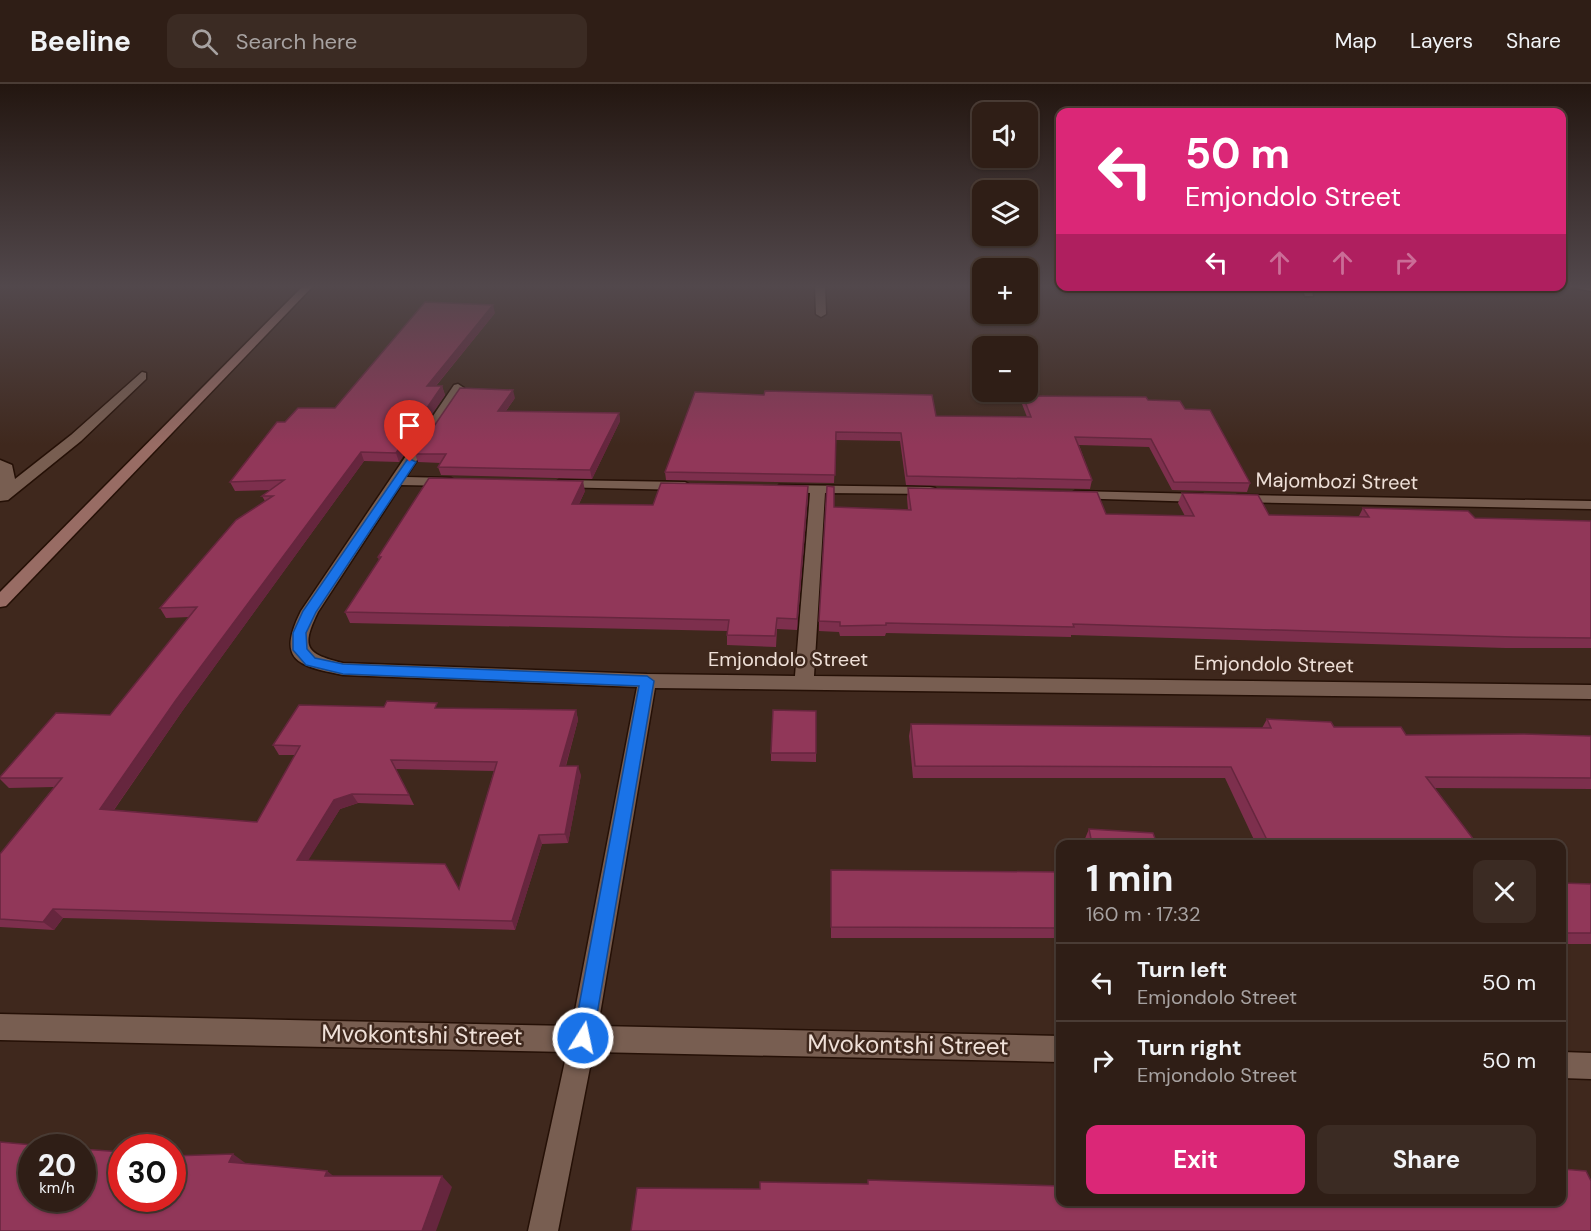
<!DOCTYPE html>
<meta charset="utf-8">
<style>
:root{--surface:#2f1e16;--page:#3b2b23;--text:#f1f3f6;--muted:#a7a2a1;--line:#4a3c35;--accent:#db2777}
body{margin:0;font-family:"DM Sans",sans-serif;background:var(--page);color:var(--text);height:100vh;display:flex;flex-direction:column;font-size:22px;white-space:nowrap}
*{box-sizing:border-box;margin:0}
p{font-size:20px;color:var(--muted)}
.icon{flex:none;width:33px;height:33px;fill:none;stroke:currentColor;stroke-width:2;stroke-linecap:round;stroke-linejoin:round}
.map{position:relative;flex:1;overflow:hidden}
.side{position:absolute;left:1056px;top:756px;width:510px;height:366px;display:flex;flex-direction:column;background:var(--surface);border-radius:12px;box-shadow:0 2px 4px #0004,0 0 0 2px var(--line)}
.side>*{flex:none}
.guide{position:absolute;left:1056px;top:24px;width:510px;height:183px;border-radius:12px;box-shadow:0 2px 4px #0004,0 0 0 2px var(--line);background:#db2777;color:#fff;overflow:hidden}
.tools{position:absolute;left:972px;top:18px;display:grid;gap:12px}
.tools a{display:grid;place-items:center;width:66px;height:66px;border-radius:12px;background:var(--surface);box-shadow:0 2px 4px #0004,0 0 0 2px var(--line);font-size:30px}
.speed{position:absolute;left:18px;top:1050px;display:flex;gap:12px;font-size:30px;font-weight:700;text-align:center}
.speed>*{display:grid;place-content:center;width:78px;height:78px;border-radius:50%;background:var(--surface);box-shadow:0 2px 4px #0004,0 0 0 2px var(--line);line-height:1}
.speed small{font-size:15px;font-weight:400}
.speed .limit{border:9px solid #d22;background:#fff;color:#111}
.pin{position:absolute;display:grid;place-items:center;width:51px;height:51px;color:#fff;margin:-62px -26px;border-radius:50% 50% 50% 0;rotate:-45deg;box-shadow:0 0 6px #0007}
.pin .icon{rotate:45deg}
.me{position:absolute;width:66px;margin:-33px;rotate:10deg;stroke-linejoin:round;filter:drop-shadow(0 0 4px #0008)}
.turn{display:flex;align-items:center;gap:21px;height:126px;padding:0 30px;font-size:27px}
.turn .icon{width:78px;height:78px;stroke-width:2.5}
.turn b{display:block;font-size:42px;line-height:51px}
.lanes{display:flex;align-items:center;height:57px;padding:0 30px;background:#0003;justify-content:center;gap:30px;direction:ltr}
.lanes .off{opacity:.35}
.round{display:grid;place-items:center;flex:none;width:63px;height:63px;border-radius:12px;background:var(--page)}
.overview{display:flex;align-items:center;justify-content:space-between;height:102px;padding:0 30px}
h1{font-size:36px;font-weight:700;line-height:45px}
.primary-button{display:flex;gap:12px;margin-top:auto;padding:12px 30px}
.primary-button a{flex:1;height:69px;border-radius:12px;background:var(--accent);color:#fff;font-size:24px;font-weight:700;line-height:69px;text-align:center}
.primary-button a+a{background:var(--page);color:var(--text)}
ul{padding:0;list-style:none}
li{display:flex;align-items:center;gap:18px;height:78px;padding:0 30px;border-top:2px solid var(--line)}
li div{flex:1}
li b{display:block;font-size:22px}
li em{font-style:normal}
header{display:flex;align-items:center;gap:36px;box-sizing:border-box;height:84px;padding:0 30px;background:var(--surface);border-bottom:2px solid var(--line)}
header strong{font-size:28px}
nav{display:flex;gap:33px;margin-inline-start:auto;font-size:21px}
.search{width:420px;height:54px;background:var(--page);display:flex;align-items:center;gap:15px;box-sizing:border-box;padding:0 21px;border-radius:12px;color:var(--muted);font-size:22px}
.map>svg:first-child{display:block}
</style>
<header>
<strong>Beeline</strong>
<div class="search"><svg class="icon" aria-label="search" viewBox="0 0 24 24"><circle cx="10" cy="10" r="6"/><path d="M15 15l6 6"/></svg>Search here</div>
<nav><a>Map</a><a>Layers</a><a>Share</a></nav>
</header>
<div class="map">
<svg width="1591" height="1147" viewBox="0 0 1591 1147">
<rect width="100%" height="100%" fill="#3f281d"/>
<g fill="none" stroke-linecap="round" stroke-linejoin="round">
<defs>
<path id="lane" d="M1301 202H1311L1313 212H1305Z"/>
<path id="street" d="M815 201H825L826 230 821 233 816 230Z
M1569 201H1591V207L1570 203Z
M142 288 146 289V295L81 357 8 416 0 417V376L12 381 15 395 71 351Z
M458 300 464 304 406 393 451 394 458 398 451 402 401 401 318 528C301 563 305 570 343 579L647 590 795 592 810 409 779 407 777 404 779 401 930 403 935 404 937 407 935 410 825 409 814 592 1591 601V615L655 604 598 942 1060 952V978L593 968 558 1147H528L567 968 0 956V930L572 942 637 603 343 591C298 582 276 577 301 527L454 301Z
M559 396 685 398 692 402 685 406 554 403 552 400Z
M1075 407 1203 410 1210 414 1203 418 1070 414 1068 411Z
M1237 411 1591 417V425L1232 418 1230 415Z
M1562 968 1591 969V995L1562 994Z"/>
<path id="secondary" d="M304 201H314L6 522 0 523V508Z"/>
</defs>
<use href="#lane" stroke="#251006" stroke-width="3"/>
<use href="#street" stroke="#251006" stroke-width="3"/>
<use href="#secondary" stroke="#251006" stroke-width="3"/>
<use href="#lane" fill="#785e51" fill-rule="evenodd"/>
<use href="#street" fill="#785e51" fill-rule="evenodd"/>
<use href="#secondary" fill="#986c64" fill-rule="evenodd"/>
</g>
<path fill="#7d2f4d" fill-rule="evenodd" d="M495 229 436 302H442L445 311 399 378 364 377 183 626 114 726 257 738 295 671H279L273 661 440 624 576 626 578 636 566 682 581 691 568 759 542 760 515 846 63 834 54 846 0 843V770L54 703 9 704 0 695V693L110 631 189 533 166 534 160 524 265 417 262 412 270 406 235 407 230 398 285 338 335 324ZM396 685 494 687 459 805 308 776 340 725 358 719 414 721Z
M695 308 936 332 1027 333 1022 320 1023 312 1148 316 1185 325 1250 399 1247 408 1172 406 1149 363 1079 361 1092 396 1090 405 906 401 900 357 836 356 834 399 666 396 665 388Z
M515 314 506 327 619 329 620 337 592 395 441 391 438 383 441 379 418 378 415 370Z
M908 404 1106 430 1185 432 1178 419 1182 409 1269 431 1359 432 1363 424 1475 434 1591 437V564H1505L1071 551V553L886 549 885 552H840L839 548 819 547V537L834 423 908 426 907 414Z
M585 407 579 420 653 421 808 412 797 546 777 545 776 563 727 561V547L350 539 345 528 379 476 378 473Z
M816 627V678L771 677V669Z
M1267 635 1406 651 1591 652V705L1435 704 1477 760H1256L1225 694H913L909 652 911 640 1262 644Z
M1089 745 1157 760H1085L1084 757Z
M831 786 1060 788V854H831Z
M1562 799 1591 800V860H1562Z"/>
<path fill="#66263e" d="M493 221 495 229 429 310 427 302Z
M442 302 445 311 399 378 396 369Z
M513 306 515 314 500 335 498 327Z
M619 329 620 337 592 395 590 386Z
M361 368 364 377 183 626 108 734 100 725 176 616Z
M583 397 585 407 574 430 572 420Z
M808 402V412L797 546V535Z
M576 626 578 636 563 691 560 682Z
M578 682 581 691 568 759 565 750Z
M352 710 358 719 340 725 303 785 297 776 334 716Z
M539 751 542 760 515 846 512 837Z
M53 825 63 834 54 846 43 838Z
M233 1070 248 1081 229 1078Z
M327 1087 340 1097 325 1092Z
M442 1092 452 1103 436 1147H422Z"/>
<path fill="#913759" stroke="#66263e" stroke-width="1.5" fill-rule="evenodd" d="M425 218 493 221 427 302H442L396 369 361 368 176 616 100 725 257 738 300 662 273 661 299 621 384 623 387 617 437 619 435 624 576 626 560 682H578L565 750 539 751 512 837 53 825 43 838 0 835V770L62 694H0V693L56 629 110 631 197 523 160 524 236 436 273 412H262L284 396 230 398 277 338H285L298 324H335ZM391 676 497 678 459 805 445 780 297 776 334 716 352 710 409 711Z
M460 304 513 306 498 327 619 329 590 386 438 383 446 370H415Z
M765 307 932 311 936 332 1031 333 1023 312 1146 313 1148 316 1180 317 1185 325 1210 326 1250 399 1174 398 1151 355 1075 353 1092 396 907 392 901 349 836 348 835 391 665 388 695 308 764 311Z
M429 394 583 397 572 420 653 421 661 399 808 402 797 535 777 534 775 552 727 551 729 536 345 528 381 473H378Z
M827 402 834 403V423L911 426 908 404 1097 408 1106 430 1194 432 1182 409 1258 411 1269 431 1369 433 1363 424 1468 427 1475 434 1591 437V554L1513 553 1073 540 1074 543 886 539V541L840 542V538L819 537Z
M773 626 816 627V669H771Z
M1267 635 1331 638 1334 643H1401L1406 651 1524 650 1591 652V694L1426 693 1477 760H1269L1231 683 915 682 911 640 1271 644Z
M1089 745 1153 749 1157 760H1092Z
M831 786 1060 788V844L831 843Z
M1562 799 1591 800V849H1562Z
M0 1058 66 1064H32V1114H82V1065L122 1068V1114H172V1072L233 1070 229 1078 327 1087 325 1092H442L422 1147H0Z
M1562 1085 1586 1087 1591 1097V1147H631L637 1104 760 1105V1098L868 1100V1096L1060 1102V1118H1562Z"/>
<linearGradient id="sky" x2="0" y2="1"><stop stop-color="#231610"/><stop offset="0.56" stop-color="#52484c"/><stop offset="1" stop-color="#52484c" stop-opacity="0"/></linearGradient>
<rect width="1591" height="361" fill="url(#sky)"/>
<path fill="#1a73e8" stroke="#114b97" stroke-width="1.5" d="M410 375 416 378 316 528 306 549 307 565 315 574 343 580 647 592 654 597 593 954 590 961 583 964 576 961 573 954 639 602 343 590 306 581 293 566V549L303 527 407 376Z"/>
<g text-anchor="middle" stroke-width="5" stroke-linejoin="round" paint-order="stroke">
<g font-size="20" fill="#efe0d8" stroke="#3f281d">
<text transform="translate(1337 397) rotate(1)" y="7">Majombozi Street</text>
<text x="788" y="582">Emjondolo Street</text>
<text transform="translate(1274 580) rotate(1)" y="7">Emjondolo Street</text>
</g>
<g font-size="24" fill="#efe0d8" stroke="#3f281d">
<text transform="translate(422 951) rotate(1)" y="8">Mvokontshi Street</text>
<text transform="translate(908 961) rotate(1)" y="8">Mvokontshi Street</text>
</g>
</g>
</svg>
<div class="tools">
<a><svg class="icon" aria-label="sound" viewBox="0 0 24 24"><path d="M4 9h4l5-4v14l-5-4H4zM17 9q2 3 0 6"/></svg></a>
<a><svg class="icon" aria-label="layers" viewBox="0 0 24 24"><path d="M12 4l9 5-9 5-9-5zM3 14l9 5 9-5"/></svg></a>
<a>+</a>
<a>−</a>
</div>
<div class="speed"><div>20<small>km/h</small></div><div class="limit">30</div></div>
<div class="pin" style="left:410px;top:378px;background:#d93025"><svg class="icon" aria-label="arrive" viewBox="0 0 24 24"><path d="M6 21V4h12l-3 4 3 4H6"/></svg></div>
<svg class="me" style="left:583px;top:954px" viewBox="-20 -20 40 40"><circle r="17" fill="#1a73e8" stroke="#fff" stroke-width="3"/><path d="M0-11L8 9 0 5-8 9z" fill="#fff"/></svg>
<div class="guide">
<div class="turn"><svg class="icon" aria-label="left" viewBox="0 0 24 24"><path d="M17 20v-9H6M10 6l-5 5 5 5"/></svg><div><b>50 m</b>Emjondolo Street</div></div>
<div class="lanes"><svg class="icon" aria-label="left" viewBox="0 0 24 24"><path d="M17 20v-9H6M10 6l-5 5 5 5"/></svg><svg class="icon off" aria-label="ahead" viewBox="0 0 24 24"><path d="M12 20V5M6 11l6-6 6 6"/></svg><svg class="icon off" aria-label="ahead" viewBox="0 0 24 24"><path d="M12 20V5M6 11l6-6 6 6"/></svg><svg class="icon off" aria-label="right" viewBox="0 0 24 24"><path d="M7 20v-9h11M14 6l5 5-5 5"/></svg></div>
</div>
<section class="side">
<div class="overview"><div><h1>1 min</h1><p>160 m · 17:32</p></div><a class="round"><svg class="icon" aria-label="close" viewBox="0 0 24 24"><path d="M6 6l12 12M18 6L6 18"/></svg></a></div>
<ul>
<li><svg class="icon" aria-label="left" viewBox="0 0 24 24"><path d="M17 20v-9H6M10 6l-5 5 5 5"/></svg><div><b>Turn left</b><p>Emjondolo Street</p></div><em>50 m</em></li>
<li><svg class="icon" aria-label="right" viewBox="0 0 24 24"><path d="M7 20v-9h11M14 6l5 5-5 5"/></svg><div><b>Turn right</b><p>Emjondolo Street</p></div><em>50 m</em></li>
</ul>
<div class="primary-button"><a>Exit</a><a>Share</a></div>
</section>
</div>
